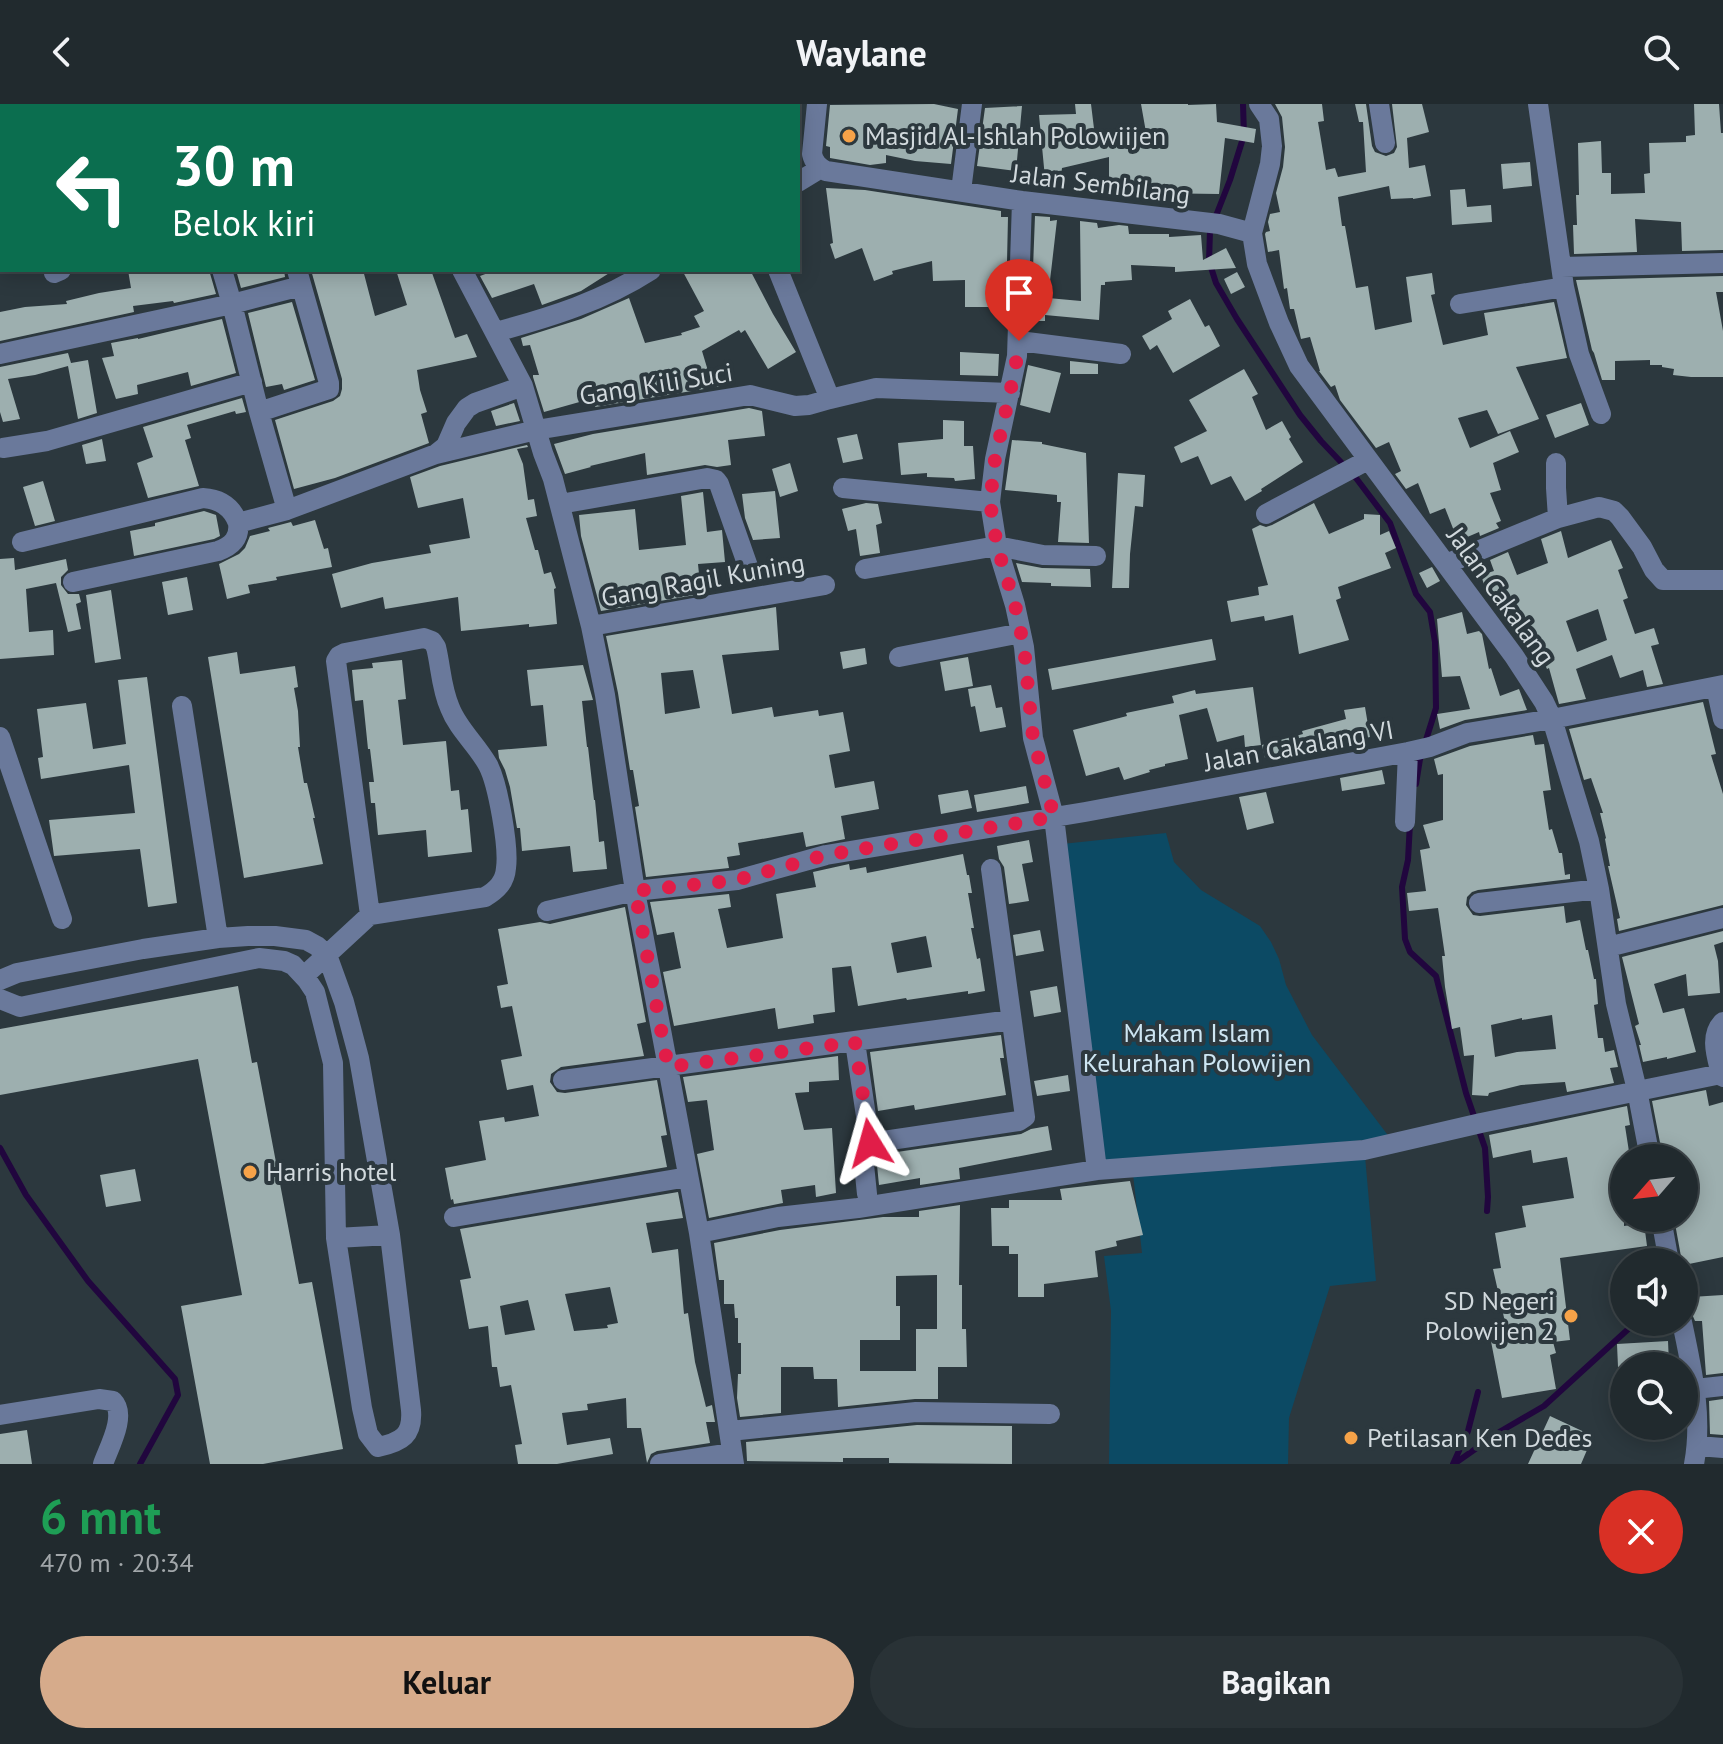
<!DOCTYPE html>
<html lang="id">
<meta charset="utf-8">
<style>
:root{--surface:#212a2e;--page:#293236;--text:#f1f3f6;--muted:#a2a7aa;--line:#3e464a;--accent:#d6ab8b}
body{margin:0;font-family:"PT Sans",sans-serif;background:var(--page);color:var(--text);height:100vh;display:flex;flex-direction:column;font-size:30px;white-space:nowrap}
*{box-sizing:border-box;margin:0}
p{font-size:26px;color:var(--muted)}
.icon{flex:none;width:44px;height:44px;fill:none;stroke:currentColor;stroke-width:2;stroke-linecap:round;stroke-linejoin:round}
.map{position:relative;height:1360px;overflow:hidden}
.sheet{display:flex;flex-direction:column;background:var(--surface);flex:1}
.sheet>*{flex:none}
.guide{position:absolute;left:0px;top:0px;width:800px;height:168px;box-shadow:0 4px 20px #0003,0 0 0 2px var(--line);background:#0b6e4f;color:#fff;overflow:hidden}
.needle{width:52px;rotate:242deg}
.fabs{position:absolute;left:1610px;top:1040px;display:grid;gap:16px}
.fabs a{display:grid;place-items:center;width:88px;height:88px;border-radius:50%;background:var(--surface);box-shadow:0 4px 20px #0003,0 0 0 2px var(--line);font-size:40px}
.pin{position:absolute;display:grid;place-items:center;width:68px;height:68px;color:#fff;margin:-82px -34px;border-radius:50% 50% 50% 0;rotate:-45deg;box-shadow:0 0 8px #0007}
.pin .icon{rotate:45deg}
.me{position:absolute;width:88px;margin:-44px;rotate:352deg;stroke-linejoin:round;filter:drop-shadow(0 0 6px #0008)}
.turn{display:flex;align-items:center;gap:28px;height:168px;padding:0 40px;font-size:36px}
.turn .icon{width:104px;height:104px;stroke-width:2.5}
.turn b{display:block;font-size:56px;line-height:68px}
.round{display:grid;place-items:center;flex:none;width:84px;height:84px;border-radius:42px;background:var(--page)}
.summary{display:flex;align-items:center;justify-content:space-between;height:136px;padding:0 40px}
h1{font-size:48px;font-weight:600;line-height:60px;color:#1e9e55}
.action{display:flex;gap:16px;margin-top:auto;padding:16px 40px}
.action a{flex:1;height:92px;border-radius:48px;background:var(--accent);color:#111;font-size:32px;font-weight:600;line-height:92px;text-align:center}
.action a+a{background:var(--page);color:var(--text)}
header{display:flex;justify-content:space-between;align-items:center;height:104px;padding:0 40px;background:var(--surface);font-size:36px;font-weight:600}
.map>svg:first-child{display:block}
</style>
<header><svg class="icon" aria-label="back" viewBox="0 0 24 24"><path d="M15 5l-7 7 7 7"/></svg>Waylane<svg class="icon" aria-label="search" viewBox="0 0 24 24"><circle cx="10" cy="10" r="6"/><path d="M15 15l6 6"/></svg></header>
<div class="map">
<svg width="1723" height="1360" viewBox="0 0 1723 1360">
<rect width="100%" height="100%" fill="#2c383e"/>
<path fill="#0c4a64" d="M1166 729 1174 758 1201 786 1260 822 1271 838 1279 855 1286 881 1312 931 1390 1034 1101 1058 1062 740Z
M1365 1052 1376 1177 1330 1182 1289 1314 1288 1360H1109L1111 1207 1104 1152 1142 1149 1133 1070Z"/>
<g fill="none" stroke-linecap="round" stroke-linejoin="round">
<path stroke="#21063e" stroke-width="6" d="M1243 0 1244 31 1230 76 1210 127 1209 157 1216 179 1237 215 1300 311 1321 337 1356 374 1390 419 1416 490 1430 508 1435 538 1436 604 1420 655 1416 680
M1410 719 1408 756 1402 783 1405 835 1410 848 1436 872 1466 989 1485 1044 1488 1093 1487 1107
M0 1044 26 1091 88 1177 175 1275 178 1291 140 1360
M1453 1360 1468 1327 1478 1288
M1454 1360 1501 1327 1544 1302 1636 1218"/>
</g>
<path fill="#9dafaf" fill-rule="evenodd" d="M934 0 958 5 951 60 915 57 886 51V59L870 61 830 54V43L826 42 830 1Z
M1075 0H1091L1096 41 1128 40V37L1147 34 1141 0H1188V1L1216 0 1217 18 1256 25 1254 39 1225 34 1219 90 1148 89V84L1109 83V53L1062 64 1061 72 1045 74 1039 11 1076 10Z
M1275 0H1322L1324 17 1318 18 1326 66 1335 64 1338 73 1366 68 1363 18H1359L1355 0H1366L1372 42 1375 48 1386 52 1394 49 1397 43 1392 0H1422L1429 28 1407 34 1409 64 1425 61 1431 92 1413 95V94L1391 95 1389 82 1338 93 1342 122H1345L1356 184 1368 182 1375 226 1412 218 1406 173 1432 169 1435 190 1431 191 1443 241 1488 231 1484 209 1554 198 1567 254 1516 263 1539 315 1498 330 1487 306 1458 314 1470 344 1510 327 1519 348 1493 359 1501 386 1490 389 1501 417 1496 419 1499 424 1480 432 1479 428 1458 437 1445 404 1430 410 1418 379 1406 385 1395 370 1401 367 1389 338 1376 344 1340 296 1335 281 1331 283 1319 267H1320L1310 233 1301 235 1294 205H1290L1287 184 1284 185 1279 146 1268 148 1265 130 1266 128 1270 127 1268 118 1270 110 1280 108 1276 89 1283 63 1285 43 1282 13Z
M1694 0H1719L1721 29H1723V146L1682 147 1681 118 1635 115 1637 148 1574 150 1573 121H1577L1576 91H1579L1578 39 1601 37 1602 69H1611V90L1645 89 1644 70 1650 69 1649 39 1686 38V32L1695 31Z
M1022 2 1016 67 977 62 985 4Z
M1530 58 1532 82 1503 85 1501 60Z
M826 84 865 86 1001 107V113H1008L1006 203H965V176L933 177 932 157 892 167 893 170 874 177 862 144 835 155 830 140 833 139Z
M1465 85 1467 103 1491 101 1492 118 1452 121 1450 86Z
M1035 112 1050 113V117L1057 116 1048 194 1081 197 1080 117 1097 119 1098 124 1119 121 1128 122 1129 130H1169V133L1201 131 1203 156 1226 144 1236 164 1175 168V163L1131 161 1132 176 1105 178V181H1101L1099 216 1045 211V217H1031Z
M128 166H209L216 190 174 199 173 197 133 202 134 208 0 237V208L25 203 67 200 66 197 99 189 131 184Z
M236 166H284L285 173 241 184Z
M311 166H363L375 212 407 201 396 166H431L455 234 467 230 477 253 417 266 420 286 427 308 421 310 429 339 335 374 294 385 275 316 333 297 340 292 342 285V275Z
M496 166H614L581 187 542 201 534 180 492 194 480 172Z
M682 166H750L773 210 796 248 768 265 745 226 741 229 739 226 702 247 711 277 720 275 722 282 595 303 594 296 583 297 544 308 533 273V271H539L530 241 523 242 521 234 581 215 629 194 645 239 682 231 681 229 700 223 694 212 704 207Z
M1237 168 1245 183 1231 190 1224 175Z
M1723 172V188H1716L1723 227V273H1691L1673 271 1674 265 1662 263V261H1650V256L1615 257V276H1602L1594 249 1592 246 1576 176Z
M1190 195 1205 223 1209 221 1220 242 1173 269 1157 241 1150 246 1142 232 1172 215 1168 207Z
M292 198 315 276 284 286 282 280 266 283 248 209Z
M222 215 236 269 191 282 188 268 137 281 138 290 116 295 102 254 114 252 111 239 138 234V235Z
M960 248 999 250 998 272 960 271Z
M68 249 71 259 88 256 97 309 78 315 68 262 35 271 8 275 20 315 3 318 0 308V263Z
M1070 257 1098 260V270H1070Z
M1028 261 1061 269 1050 309 1020 301Z
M1244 265 1258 290 1252 293 1266 326 1282 317 1291 333 1289 335 1303 358 1261 385 1262 387 1245 397 1231 372 1211 381 1198 352 1181 359 1174 343 1207 327 1189 296Z
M242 294 246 308 236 310 235 307 187 321 191 334 185 336 199 382 148 394 137 359 153 353 143 323Z
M514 299 520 317 496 322 491 307Z
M1581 299 1589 321 1555 334 1546 311Z
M749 304 762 307 765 332 728 336 731 361 717 363 705 361 647 371 645 349 590 362 591 363 565 370 554 340 593 330Z
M943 316 964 317V342H973L975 375 955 377 954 374 927 373V369L901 371 898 339 943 335Z
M857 330 863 355 843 359 837 334Z
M102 335 106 357 86 360 82 341Z
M1012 336 1042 338V340L1086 349 1089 439 1058 438 1061 398H1057V391L1005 386Z
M527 341 528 343 517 345 523 360 528 396 534 395 537 412 526 414 535 446H538L544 470 551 468 556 484 554 485 557 520 529 523V520L461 527 458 493 385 505 383 493 341 504 332 470 372 459 431 449 429 441 470 434 463 394 418 404 410 373 440 362Z
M790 359 798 387 780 393 772 365Z
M1118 369 1145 371 1143 403 1135 402 1130 450 1129 484H1112Z
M43 377 55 417 35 422 23 383Z
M775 387 780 434 753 436 745 414 742 390Z
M703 388 707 428 722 426 725 458 698 460 701 490 601 507 581 432 579 411 635 405 639 446 686 441 681 392Z
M866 399 878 400 882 419 876 421 880 449 860 452 856 425 848 427 842 405Z
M1314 399 1329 430 1364 415V410L1380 411V431L1389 427 1396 444 1385 449 1391 464 1338 483 1341 494 1336 496 1349 536 1299 550 1293 511 1265 517 1264 512 1231 518 1227 497 1259 491 1258 483 1268 481 1252 425 1260 421 1266 423 1272 421Z
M204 407 216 411 220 432 214 435 134 452 130 427 155 422V419Z
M315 416 324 445 328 444 332 463 276 473 277 476 248 481 250 489 227 495 219 460 239 450 245 444 250 432 270 427 268 424 291 418 293 422Z
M1561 427 1568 454 1611 436 1623 464 1618 466 1628 494 1623 496 1635 530 1654 524 1659 540 1651 542 1663 580 1647 583 1643 566 1620 574 1612 551 1576 565 1586 595 1559 600 1549 564 1547 565 1539 548 1529 518 1524 520 1516 500 1498 506 1491 485 1486 487 1481 471 1494 467 1490 456 1508 448 1517 471 1548 459 1541 435ZM1598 505 1607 536 1577 548 1566 517Z
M14 454 15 466 66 455 68 466 61 473V481L68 490H79L81 498 76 500 81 525 68 528 56 479 26 485 29 528 53 526 54 551 0 555V455Z
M1016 459 1042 464 1090 465 1091 483 1051 482V479L1022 478Z
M1432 463 1440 477 1427 484 1419 469Z
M187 473 193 506 168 511 162 478Z
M111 486 121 555 95 559 86 491Z
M776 503 779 546 722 551 732 610 772 603 774 613 818 606 819 612 843 608 850 647 829 651 835 684 874 677 879 705 841 712 845 735 806 743 803 728 738 739 740 751 727 753 729 764 646 773 635 703 639 702 633 666H630L618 589 606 532ZM693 566 700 604 665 610 661 569Z
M1462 508 1467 530 1479 527 1482 530 1489 565 1491 564 1500 592 1519 585 1527 606 1465 616 1440 625 1437 610 1470 605 1460 572 1442 573 1437 515Z
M1212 535 1216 556 1052 586 1048 565Z
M865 544 867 560 843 565 840 548Z
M237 548 240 570 295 562 298 583 294 584 298 607 300 643H298L304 679H307L315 714H313L323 760 244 774 208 553Z
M968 553 973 582 945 587 940 558Z
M402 556 406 595 398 596 403 641 446 637 451 687 459 686 461 706 468 705 472 748 428 753 426 726 378 731 375 699H371L369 678H374L370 645H368L363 596 355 597 352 566 373 564 372 559Z
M583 561 593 596 582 597 587 643H588L594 696H595L599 738 604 737 607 765 573 768 570 742 522 747 520 724H517L510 683 505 666 499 654 498 646 547 642 543 601 531 602 527 566Z
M147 573 177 799 148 803 140 745 54 752 49 716 135 709 129 661 41 675 38 654 43 653 37 605 86 599 93 645 126 640 118 576Z
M991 581 996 604 1002 603 1006 623 980 628 975 602 971 603 968 585Z
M1253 583 1261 641 1245 643 1244 631 1217 638 1207 604 1179 611 1188 655 1165 660V662L1149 666 1150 668 1124 676 1119 663 1086 672 1073 626 1127 612 1126 609 1174 599 1172 592 1195 586 1196 590Z
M1703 598 1716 650 1711 651 1723 690V801L1619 827 1617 815 1620 814 1608 762H1610L1605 735 1606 734 1600 709H1603L1591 674 1584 676 1569 625Z
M1365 603 1370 633 1330 642 1329 639 1265 654 1262 641 1303 630 1302 627 1346 615 1344 606Z
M1533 631 1535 641 1544 640 1551 686 1543 687 1549 726 1552 725 1559 749H1562L1565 771 1570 770V775L1478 786 1472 788 1467 793 1466 801 1473 811 1480 812 1564 802 1566 819 1580 816 1586 846H1588L1594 875H1596L1598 900 1594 901 1598 934H1603L1605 948 1614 946 1618 963 1610 964 1614 979 1567 988 1565 978 1521 981 1489 989 1488 992 1472 991 1474 951 1464 952 1460 923 1452 925 1445 883 1442 852H1445L1438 804 1409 807 1407 789 1426 787 1420 746 1430 744 1423 721 1443 716V670L1438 671 1434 655 1470 642ZM1552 911 1556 945 1517 948 1495 953 1491 921 1522 914V916Z
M1382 666 1385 680 1342 687 1340 674Z
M1026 682 1029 699 977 708 974 691Z
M968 686 972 704 941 710 938 691Z
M1266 688 1274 719 1247 726 1239 693Z
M1029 736 1033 758 1022 760 1029 797 1009 800 1004 763 999 755 997 742Z
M963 750 967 771H969L972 789H968L974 824H971L977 855 980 854 985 887 968 890V887L907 896 906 894 858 902 851 862 832 864 835 908 813 911 814 919 778 925 775 904 674 922 663 868 681 864 674 828 657 831 650 798 729 790 731 803 718 805 727 844 783 834 776 790 816 783 813 768 849 760 850 766 866 763 867 769ZM926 832 932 863 897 869 891 839Z
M625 803 646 918 637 920 644 952 561 963 551 970 550 978 557 988 565 989 657 976 667 1031 661 1032 667 1063 454 1100 453 1095 451 1096 445 1064 486 1056 479 1017 504 1013 505 1018 539 1012 533 981 507 986 501 956 522 952 512 902 501 904 497 882 508 880 498 825 540 818 550 820Z
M1040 826 1044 847 1016 852 1013 831Z
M1723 827V838L1714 841 1718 857 1720 889 1688 892 1686 870 1654 880 1663 909 1684 904 1696 948 1667 955V953L1643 958 1639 941H1641L1635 922 1639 920 1622 853Z
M238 882 252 959 257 958 299 1180 312 1178 343 1345 263 1360H210L181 1202 242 1191 198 955 0 991V925Z
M1057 882 1061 908 1034 913 1030 887Z
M1001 931 1004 954H1000L1006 991 915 1006 914 1001 878 1007 870 948Z
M838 952 839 976 809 978V988L795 989 804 1026 832 1024 836 1089 816 1093 815 1081 781 1086 783 1099 709 1114 697 1050 714 1046 707 996 688 998 683 973Z
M1068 971 1070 987 1037 992 1034 977Z
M1706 986 1709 1002 1723 998V1153L1684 1161V1158H1682L1674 1114H1684V1054H1663L1652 997Z
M1627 1002 1630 1021 1625 1022 1630 1054H1624V1122L1644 1119 1647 1142 1560 1154 1570 1236 1553 1238 1556 1249 1550 1251 1556 1285 1502 1294 1489 1227 1504 1224 1503 1218H1505L1493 1165 1501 1164 1495 1129 1526 1123 1522 1102 1574 1094 1567 1053 1533 1059 1531 1046 1493 1054 1489 1031Z
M1048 1022 1052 1046 959 1064 960 1075 920 1081V1074L879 1081 876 1051 1021 1030 1031 1025Z
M135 1065 141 1097 106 1103 100 1071Z
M1130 1077 1143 1131 1116 1137 1117 1142 1095 1147 1098 1173 1044 1180V1193H1018V1150H1009V1142H992L991 1104H1009V1096H1062L1060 1085Z
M678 1088 683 1114 646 1119 652 1149 678 1145 684 1210 688 1209 695 1258 706 1303 712 1301 715 1318H706L710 1339 657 1347 651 1350 647 1359 641 1324H627L626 1294 587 1300 588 1306 562 1309 567 1341 610 1334 613 1350 557 1360H518L515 1341 522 1340 511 1281 500 1283 497 1263H492L488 1222 469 1225 460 1176 471 1174 460 1125ZM610 1183 618 1219 607 1221 608 1224 574 1227 565 1190ZM528 1196 535 1226 505 1231 500 1202Z
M960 1101 959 1181H962V1225H966L967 1263H938V1295H915L838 1303 837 1275H814L813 1263H781V1309L740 1313 737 1294 738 1270H741V1239H738V1214H735L734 1200H724V1176H719L714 1139 780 1126 883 1113H919V1107ZM937 1171V1225H916V1267H860V1236H900V1202H896V1172Z
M1723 1191V1269L1706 1271 1702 1217H1695L1692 1210 1691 1193Z
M1668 1237 1669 1260 1618 1263 1617 1240Z
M1723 1295V1331L1710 1330 1709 1297Z
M1550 1312 1593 1332 1581 1360H1528Z
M917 1321 1012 1322V1360L889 1359V1354H843V1358L747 1357 746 1338Z
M27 1326 32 1360H0V1330Z"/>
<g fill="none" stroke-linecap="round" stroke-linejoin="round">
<path stroke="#6a799b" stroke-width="20" d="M144 0V2
M256 0V2
M393 0 394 2
M689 0V2
M817 0 812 50C814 59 819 63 826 67L1022 97 1219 120 1252 129
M1259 0 1269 15 1272 42 1270 60 1252 129 1257 160 1279 219 1299 262 1514 552 1544 598 1552 615 1589 737 1599 785 1616 900 1637 986 1650 1054
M1379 0 1385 39
M1538 0 1564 183 1579 250 1601 310
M798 78 821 64
M961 87 972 0
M1022 97 1017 252 995 355 990 398 997 442 1015 501 1024 543 1033 634 1054 713 1097 1066
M0 118H2
M1562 163 1723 159
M222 166 232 200 301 182
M462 166 523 282 543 349 553 375 591 522 605 591 635 787 699 1129 734 1360
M778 166 830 295 876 284 1010 289
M54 169 61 166
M1460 200 1564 183
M496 228C551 213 603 197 651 166
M1019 237 1121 250
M0 250 232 200 259 308 329 285V279L297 166
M259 308 287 406
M3 344 47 337 252 278
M436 350 446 342 456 319 467 304 475 299 523 282
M1556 359V384L1558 414
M843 384 990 398
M560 400 707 374 716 376 719 380 750 468
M1266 410 1368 356
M22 438 203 394C220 395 232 403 238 419
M1446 460 1558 414 1599 403 1614 407 1620 413 1642 443 1654 466 1663 476H1723
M865 465 997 442 1043 451 1096 452
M73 478 218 447C232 442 240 434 238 419L287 406 436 350 536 326 750 291 795 302 809 301 830 295
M591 522 825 481
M899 553 1021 529
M1716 583 1723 615
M182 602 218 834
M0 633 62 815
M1405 718 1408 648
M1479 799 1599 785
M547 807 635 787 737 776 826 751 1085 708 1408 648 1430 643 1467 629 1552 615 1723 581
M1608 843 1723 814
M304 872 370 811 485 793C497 786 505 778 506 764 509 743 498 680 488 661 477 641 458 625 450 604 441 584 441 563 436 543L432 537 424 534 345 549 339 552 336 557 370 811
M0 876 17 869 143 845 218 834 248 832H275L306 836 317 842 327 851 344 898 359 954 390 1131 411 1306C413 1331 402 1338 378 1343L368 1330 362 1304 336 1134 333 959 315 888 307 876 293 861 284 857 259 854 20 903 0 895
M1723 918C1709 932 1717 953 1721 970L1723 973
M855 938 870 1039 862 1041 867 1090
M563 976 1011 916
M870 1039 1019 1017 1025 1013 991 765
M454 1113 688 1073
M1661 1114 1669 1158
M699 1129 778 1113 858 1104 1097 1066 1364 1046 1481 1019 1721 970
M336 1134 390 1131
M1682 1218C1692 1266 1703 1312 1694 1360
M1695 1285 1723 1282
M0 1311 99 1295 113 1297C127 1311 109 1343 103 1360
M730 1327 916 1308 1050 1310
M1698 1342 1723 1344
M660 1360 732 1349"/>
</g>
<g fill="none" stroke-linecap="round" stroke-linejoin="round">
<path stroke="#e11d48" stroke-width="14" stroke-dasharray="0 25.2" d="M870 1039 855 938 668 963 635 787 737 776 826 751 1054 713 1033 634 1024 543 1015 501 997 442 990 398 995 355 1015 266 1019 237"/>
</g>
<g fill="#f6a248" stroke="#2c383e" stroke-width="3">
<circle cx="849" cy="32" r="8"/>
<circle cx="250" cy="1068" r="8"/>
<circle cx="1571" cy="1212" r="8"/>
<circle cx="1351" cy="1334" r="8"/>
</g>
<g text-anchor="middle" stroke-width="8" stroke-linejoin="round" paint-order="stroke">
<g font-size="26" fill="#d1d9dd" stroke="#2c383e" text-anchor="start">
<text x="865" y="41">Masjid Al-Ishlah Polowiijen</text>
<text x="266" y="1077">Harris hotel</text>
<text x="1555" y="1206" text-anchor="end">SD Negeri<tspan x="1555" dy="30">Polowijen 2</tspan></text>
<text x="1367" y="1343">Petilasan Ken Dedes</text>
</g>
<g font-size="26" fill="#d1d9dd" stroke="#2c383e">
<text transform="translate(1101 80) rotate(7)" y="9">Jalan Sembilang</text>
<text transform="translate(656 280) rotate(-9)" y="9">Gang Kili Suci</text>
<text transform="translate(703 476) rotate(-10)" y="9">Gang Ragil Kuning</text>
<text transform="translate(1501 492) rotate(54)" y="9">Jalan Cakalang</text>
<text transform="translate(1299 642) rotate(-10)" y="9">Jalan Cakalang VI</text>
</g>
<g font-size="26" fill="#cee6f3" stroke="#2c383e">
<text x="1197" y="938">Makam Islam<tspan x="1197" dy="30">Kelurahan Polowijen</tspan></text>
</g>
</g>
</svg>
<div class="fabs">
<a><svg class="needle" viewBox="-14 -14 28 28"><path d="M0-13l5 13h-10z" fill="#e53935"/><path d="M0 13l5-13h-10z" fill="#a2a7aa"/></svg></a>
<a><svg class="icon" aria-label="sound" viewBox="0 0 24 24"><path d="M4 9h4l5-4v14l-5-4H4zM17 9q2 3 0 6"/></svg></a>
<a><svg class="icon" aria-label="search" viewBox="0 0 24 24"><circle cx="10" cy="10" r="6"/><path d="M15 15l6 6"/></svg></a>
</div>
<div class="pin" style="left:1019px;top:237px;background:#d93025"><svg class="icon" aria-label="arrive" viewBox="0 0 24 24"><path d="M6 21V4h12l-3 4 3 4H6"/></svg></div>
<svg class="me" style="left:870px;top:1039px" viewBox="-20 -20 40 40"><path d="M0-17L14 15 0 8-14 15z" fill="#e11d48" stroke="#fff" stroke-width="4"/></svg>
<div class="guide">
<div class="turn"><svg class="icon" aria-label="left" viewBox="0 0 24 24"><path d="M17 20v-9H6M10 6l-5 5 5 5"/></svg><div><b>30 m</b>Belok kiri</div></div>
</div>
</div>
<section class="sheet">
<div class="summary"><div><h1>6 mnt</h1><p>470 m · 20:34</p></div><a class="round" style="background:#d93025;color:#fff"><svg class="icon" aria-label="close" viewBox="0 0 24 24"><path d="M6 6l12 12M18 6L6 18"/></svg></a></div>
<div class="action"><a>Keluar</a><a>Bagikan</a></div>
</section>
